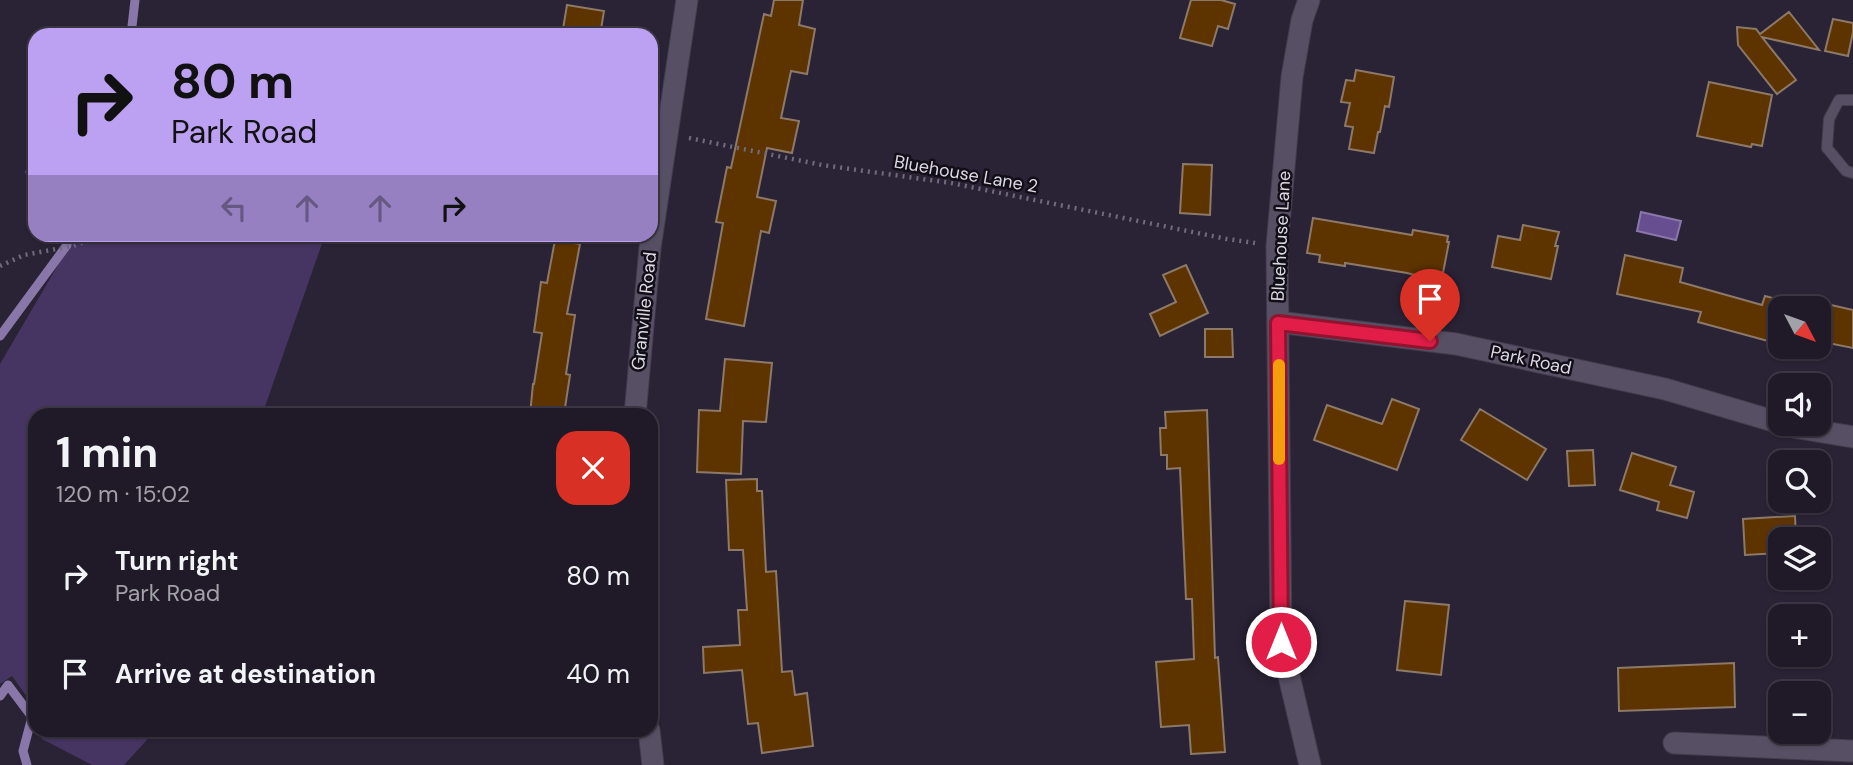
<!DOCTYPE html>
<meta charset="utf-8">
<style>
:root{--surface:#201a28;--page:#282330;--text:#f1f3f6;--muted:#a2a1a8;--line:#3d3845}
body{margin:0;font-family:"DM Sans",sans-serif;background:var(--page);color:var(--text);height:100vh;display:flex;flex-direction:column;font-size:26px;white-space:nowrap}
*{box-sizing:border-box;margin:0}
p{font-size:23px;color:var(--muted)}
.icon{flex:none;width:38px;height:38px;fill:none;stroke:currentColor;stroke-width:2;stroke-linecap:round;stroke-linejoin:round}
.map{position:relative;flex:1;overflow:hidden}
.panel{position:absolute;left:28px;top:408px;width:630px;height:329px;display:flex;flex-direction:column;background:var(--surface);border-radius:21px;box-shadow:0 2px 5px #0004,0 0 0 2px var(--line)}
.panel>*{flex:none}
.guide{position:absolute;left:28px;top:28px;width:630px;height:214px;border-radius:21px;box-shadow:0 2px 5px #0004,0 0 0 2px var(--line);background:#bca0f2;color:#111;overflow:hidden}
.needle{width:46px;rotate:131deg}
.tools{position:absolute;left:1768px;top:296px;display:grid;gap:14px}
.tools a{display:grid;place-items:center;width:63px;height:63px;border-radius:14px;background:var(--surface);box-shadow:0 2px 5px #0004,0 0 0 2px var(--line);font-size:35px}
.pin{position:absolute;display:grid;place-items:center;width:60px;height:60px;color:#fff;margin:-72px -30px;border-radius:50% 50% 50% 0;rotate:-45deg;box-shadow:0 0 7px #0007}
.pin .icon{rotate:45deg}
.me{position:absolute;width:77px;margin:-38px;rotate:0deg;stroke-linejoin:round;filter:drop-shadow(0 0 5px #0008)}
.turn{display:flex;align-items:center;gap:24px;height:147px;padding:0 28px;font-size:32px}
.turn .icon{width:91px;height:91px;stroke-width:2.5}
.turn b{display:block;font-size:49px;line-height:60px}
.lanes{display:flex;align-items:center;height:66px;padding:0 28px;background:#0003;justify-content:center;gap:35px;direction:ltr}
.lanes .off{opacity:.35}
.round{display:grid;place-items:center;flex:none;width:74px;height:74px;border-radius:21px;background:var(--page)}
.headline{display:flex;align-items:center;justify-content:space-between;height:119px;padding:0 28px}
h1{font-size:42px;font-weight:700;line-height:52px}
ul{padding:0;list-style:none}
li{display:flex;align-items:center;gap:21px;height:98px;padding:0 28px}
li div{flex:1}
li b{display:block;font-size:26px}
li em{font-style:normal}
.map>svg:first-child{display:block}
</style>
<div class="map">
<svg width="1853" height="765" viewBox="0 0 1853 765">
<rect width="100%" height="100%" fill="#2a2336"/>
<path fill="#463562" d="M81 234 325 235 262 415H35V708L12 676 0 684V364L75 236Z
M40 730H156L124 765H92L42 739Z"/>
<path fill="#674e90" stroke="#8a77a9" stroke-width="2" d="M1641 212 1681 221 1676 240 1637 231Z"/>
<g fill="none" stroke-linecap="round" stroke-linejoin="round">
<path stroke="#8a77a9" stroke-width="9" d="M131 35 135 0
M35 152 30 172 35 183
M0 336 67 245 62 234
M0 696 8 685 32 717 23 751 27 765"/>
</g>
<path fill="#5d3300" stroke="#8d7968" stroke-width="2" d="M774 0H803L799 25 815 29 807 74 791 71 781 118 799 121 792 153 767 148 757 197 776 201 769 233 761 231 744 326 706 319 723 223 716 222 727 167 731 168 764 14 771 16Z
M1191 0H1221L1235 4 1228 29 1218 26 1212 46 1180 38Z
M567 5 604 11 600 35H562Z
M1789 12 1819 50 1762 37 1796 80 1777 94 1738 45 1737 27 1756 29 1760 34Z
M1833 19 1853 23V32L1848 56 1825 51Z
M1356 70 1394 77 1389 107 1385 106 1380 132H1378L1374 153 1349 149 1353 127 1345 126 1350 103 1341 102 1346 80 1354 81Z
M1709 82 1772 95 1762 146 1752 144 1751 147 1697 136Z
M1183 164 1212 165 1210 215 1180 213Z
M1313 218 1412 235 1413 230 1448 236 1447 242H1449L1442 278 1430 275V279L1407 273 1345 263V266L1319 262 1320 255 1307 253Z
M1523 225 1559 232 1555 246H1558L1551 279 1492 267 1498 236 1520 240Z
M555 240 580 244 567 314 575 315 566 374 570 375 565 408 557 407 556 415H530L533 384H534L542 333 534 332 541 282 547 283Z
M1625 255 1683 268 1680 282 1762 305 1765 296 1791 303 1789 308H1780L1779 344 1698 322 1701 312 1617 294Z
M1186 265 1208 313 1160 336 1150 314 1176 302 1163 275Z
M1818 302 1853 310V348L1818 341Z
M1205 329H1232L1233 357H1205Z
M725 359 772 363 766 422 743 421 741 474 697 472 699 410 720 411Z
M1392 399 1419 409 1397 470 1314 440 1327 405 1382 424Z
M1480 409 1546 449 1527 480 1461 440Z
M1207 410 1215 658 1218 657 1225 752 1191 754 1189 725 1161 727 1156 662 1194 659 1192 599H1186L1180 468 1167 469V455H1161L1160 428H1166L1165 412Z
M1593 450 1595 485 1569 486 1567 451Z
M1632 453 1676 467 1670 485 1694 492 1687 518 1657 510 1659 502 1620 490Z
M757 479V491H762L766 572 776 571 782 672 792 671 795 695 807 693 813 746 762 753 758 723 748 724 742 670 704 673 703 647 740 645 738 610H747L743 550H729L726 480Z
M1795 516 1796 539H1780V553L1745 555 1743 519Z
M1405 601 1449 605 1441 675 1397 670Z
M1734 663 1735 707 1619 711 1618 668Z"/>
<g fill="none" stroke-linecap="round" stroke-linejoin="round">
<defs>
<path id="service" d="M1853 100H1839L1829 119 1827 148 1846 171 1853 173"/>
<path id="minor" d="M1309 0 1302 20 1292 77 1277 246 1281 642 1310 765
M1278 322 1456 344 1665 389 1780 423
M1782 424 1799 428 1853 437
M1674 743 1853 751"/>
<path id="tertiary" d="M635 415 650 248 687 0
M649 730 653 765"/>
</defs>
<use href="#service" stroke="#433d4d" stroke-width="12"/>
<use href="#minor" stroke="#433d4d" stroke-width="23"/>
<use href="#tertiary" stroke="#433d4d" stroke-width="23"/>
<path stroke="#716b7c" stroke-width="4.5" stroke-dasharray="2 5" stroke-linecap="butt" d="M689 138 822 165 951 183 1227 239 1255 243
M0 266 24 255 73 246 107 234"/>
<use href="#service" stroke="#575065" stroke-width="10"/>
<use href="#minor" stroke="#575065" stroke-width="21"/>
<use href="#tertiary" stroke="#575065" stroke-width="21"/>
</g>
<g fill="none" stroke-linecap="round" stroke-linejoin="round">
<defs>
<path id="route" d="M1281 642 1278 323 1430 341"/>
</defs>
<use href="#route" stroke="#92132f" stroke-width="18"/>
<use href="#route" stroke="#e11d48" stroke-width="12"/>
<path stroke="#f59e0b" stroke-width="12" d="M1279 365V459"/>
</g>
<g text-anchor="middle" stroke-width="5" stroke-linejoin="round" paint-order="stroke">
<g font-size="18" fill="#dbd7e3" stroke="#110e17">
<text transform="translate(966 174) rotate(10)" y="6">Bluehouse Lane 2</text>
<text transform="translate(1281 236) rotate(-87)" y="6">Bluehouse Lane</text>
<text transform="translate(644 311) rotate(-84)" y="6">Granville Road</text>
<text transform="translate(1531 360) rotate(12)" y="6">Park Road</text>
</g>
</g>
</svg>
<div class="tools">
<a><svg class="needle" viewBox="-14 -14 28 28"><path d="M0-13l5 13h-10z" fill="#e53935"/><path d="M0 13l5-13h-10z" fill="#a2a1a8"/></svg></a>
<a><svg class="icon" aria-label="sound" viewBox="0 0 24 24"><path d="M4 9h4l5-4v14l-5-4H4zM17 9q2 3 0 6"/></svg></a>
<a><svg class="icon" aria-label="search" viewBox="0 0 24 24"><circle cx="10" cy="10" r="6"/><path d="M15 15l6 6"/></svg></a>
<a><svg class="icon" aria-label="layers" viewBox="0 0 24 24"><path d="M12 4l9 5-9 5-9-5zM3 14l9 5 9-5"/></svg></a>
<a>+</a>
<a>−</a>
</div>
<div class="pin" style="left:1430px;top:341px;background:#d93025"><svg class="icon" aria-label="arrive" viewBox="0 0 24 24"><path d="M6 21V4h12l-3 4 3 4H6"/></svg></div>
<svg class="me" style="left:1281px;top:642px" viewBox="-20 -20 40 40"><circle r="17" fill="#e11d48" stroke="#fff" stroke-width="3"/><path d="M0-11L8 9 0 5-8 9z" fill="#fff"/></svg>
<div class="guide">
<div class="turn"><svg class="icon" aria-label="right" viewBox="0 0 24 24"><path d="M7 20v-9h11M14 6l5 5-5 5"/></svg><div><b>80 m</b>Park Road</div></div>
<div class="lanes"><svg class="icon off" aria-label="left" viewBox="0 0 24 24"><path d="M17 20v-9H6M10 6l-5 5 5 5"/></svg><svg class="icon off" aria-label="ahead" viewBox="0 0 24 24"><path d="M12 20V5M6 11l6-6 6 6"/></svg><svg class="icon off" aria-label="ahead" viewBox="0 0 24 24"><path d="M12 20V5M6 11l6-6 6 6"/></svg><svg class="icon" aria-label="right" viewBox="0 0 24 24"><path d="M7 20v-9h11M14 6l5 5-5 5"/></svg></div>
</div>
<section class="panel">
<div class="headline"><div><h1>1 min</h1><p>120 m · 15:02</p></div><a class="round" style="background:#d93025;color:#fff"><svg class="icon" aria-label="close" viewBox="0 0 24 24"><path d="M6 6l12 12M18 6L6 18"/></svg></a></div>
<ul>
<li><svg class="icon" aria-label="right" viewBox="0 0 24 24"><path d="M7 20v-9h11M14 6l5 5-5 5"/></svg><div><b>Turn right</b><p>Park Road</p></div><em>80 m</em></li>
<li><svg class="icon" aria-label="arrive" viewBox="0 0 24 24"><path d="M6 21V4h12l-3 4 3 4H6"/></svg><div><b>Arrive at destination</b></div><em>40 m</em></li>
</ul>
</section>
</div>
